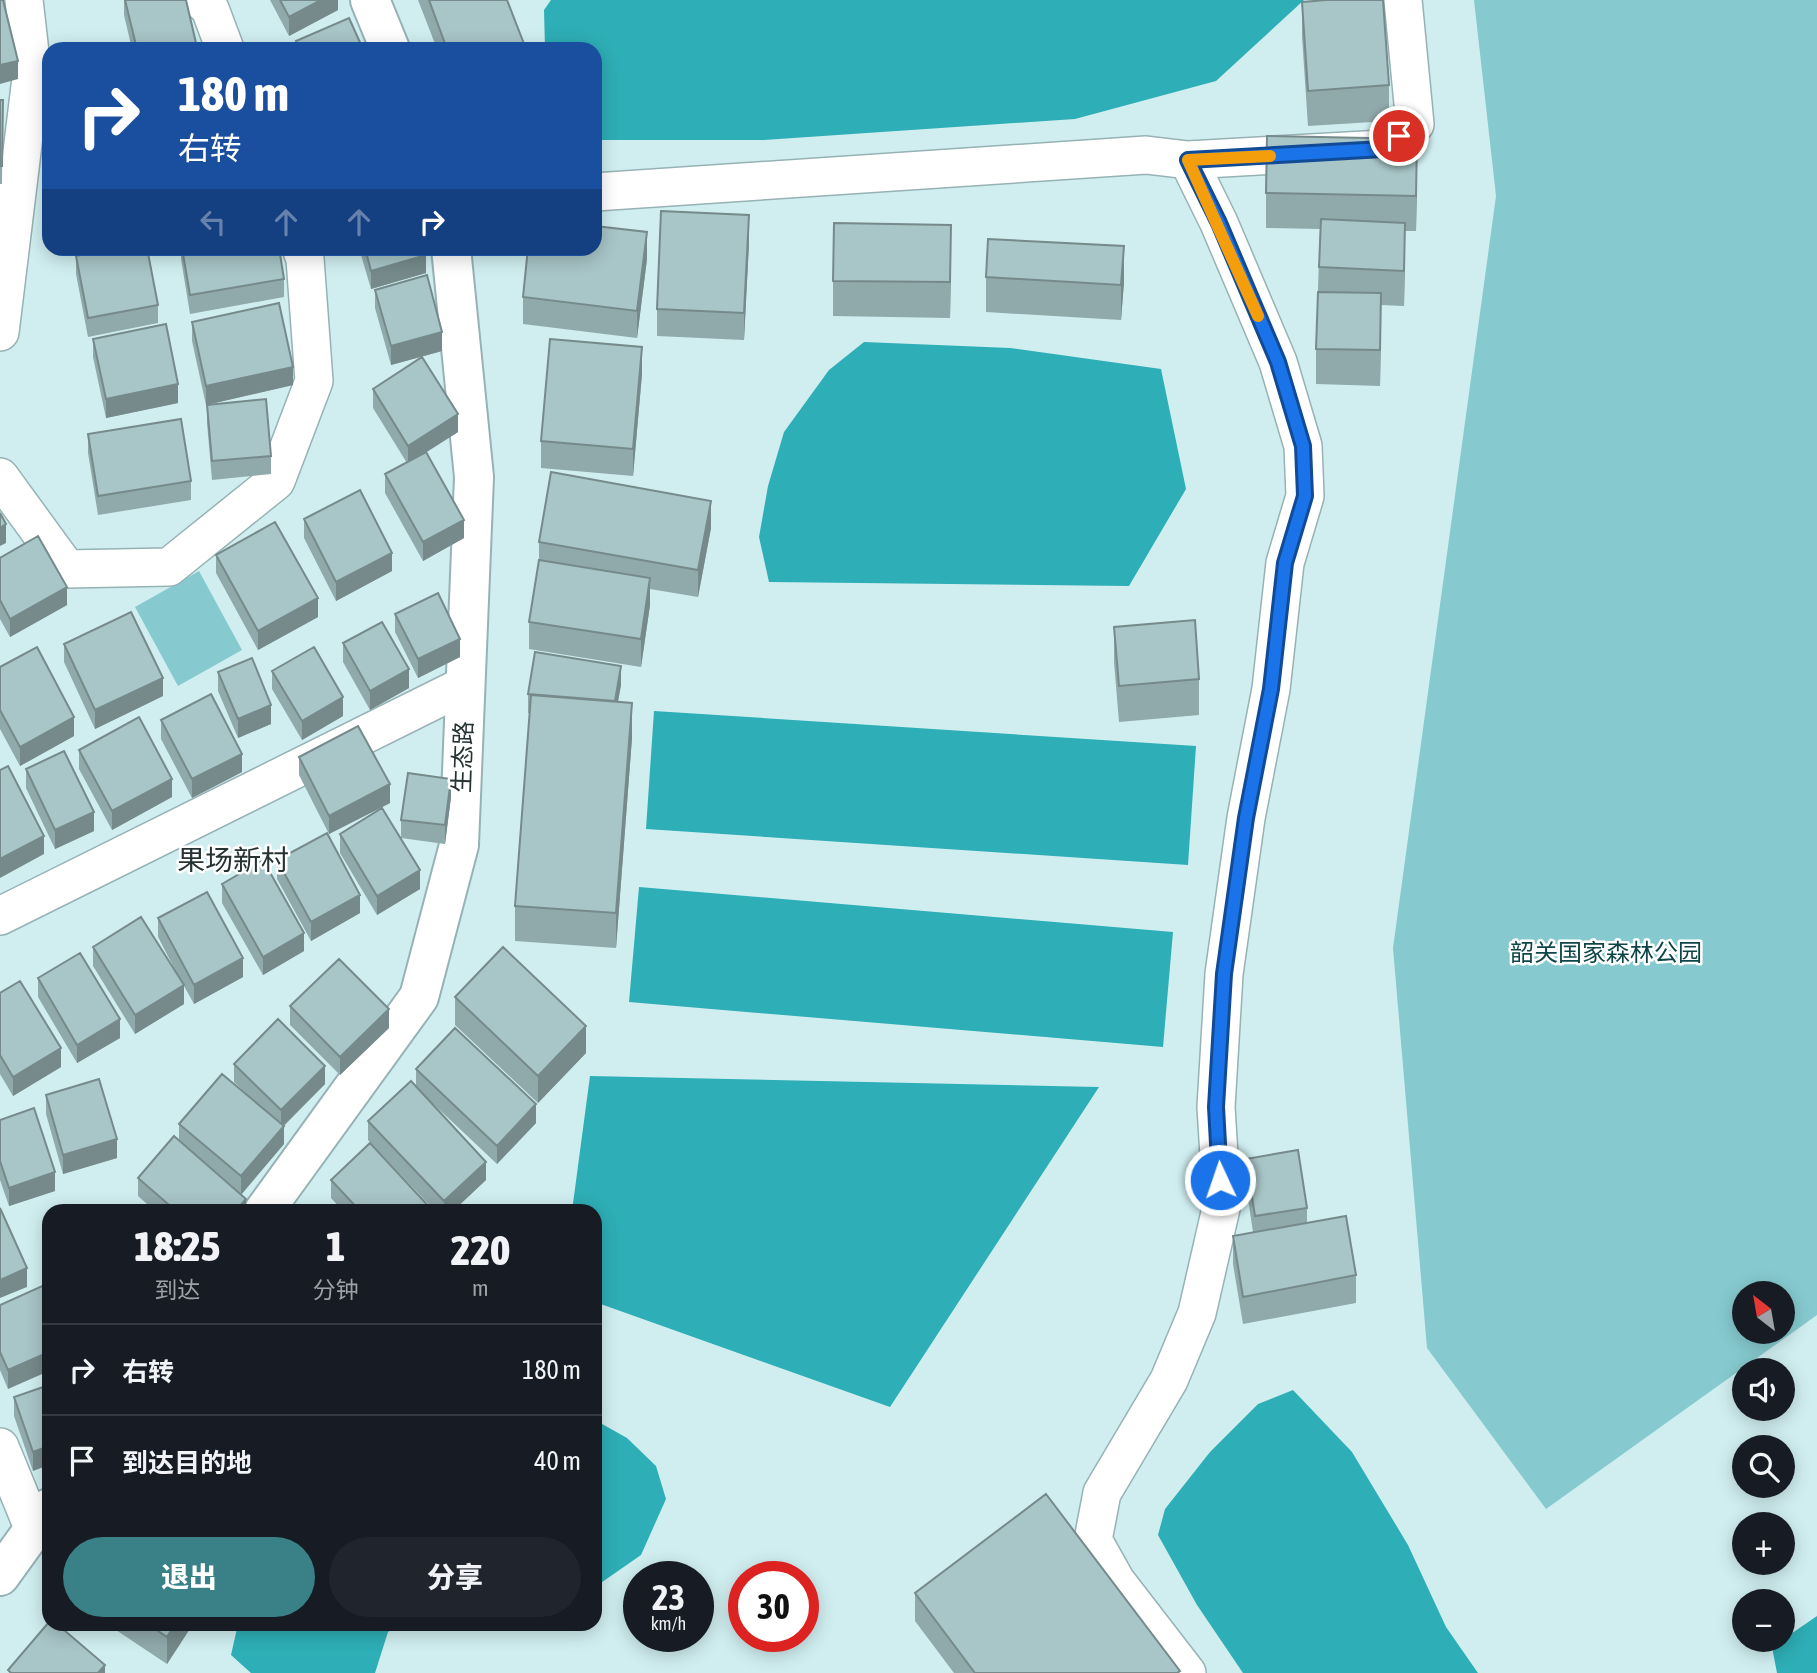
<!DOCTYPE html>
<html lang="zh">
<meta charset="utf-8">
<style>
:root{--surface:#171b24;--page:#20242c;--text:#f1f3f6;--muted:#9ea1a6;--line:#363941;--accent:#398186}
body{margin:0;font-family:"Asap Condensed","Noto Sans SC",sans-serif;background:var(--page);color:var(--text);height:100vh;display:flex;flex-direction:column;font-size:26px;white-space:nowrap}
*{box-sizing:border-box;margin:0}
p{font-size:23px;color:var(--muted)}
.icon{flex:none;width:38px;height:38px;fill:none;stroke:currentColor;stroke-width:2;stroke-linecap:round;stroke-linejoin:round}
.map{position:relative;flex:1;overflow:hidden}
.details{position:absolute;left:42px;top:1204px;width:560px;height:427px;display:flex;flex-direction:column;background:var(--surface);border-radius:21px;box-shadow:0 4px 18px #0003}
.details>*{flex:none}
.hud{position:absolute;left:42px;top:42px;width:560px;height:214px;border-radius:21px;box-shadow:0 4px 18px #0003;background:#1a4fa0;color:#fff;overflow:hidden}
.needle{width:46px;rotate:329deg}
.buttons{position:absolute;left:1732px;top:1281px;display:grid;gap:14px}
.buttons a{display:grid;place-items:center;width:63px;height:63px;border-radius:50%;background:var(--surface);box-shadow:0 4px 18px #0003;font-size:35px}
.speed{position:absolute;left:623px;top:1561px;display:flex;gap:14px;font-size:35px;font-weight:700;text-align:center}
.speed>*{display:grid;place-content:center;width:91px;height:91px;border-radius:50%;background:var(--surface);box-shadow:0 4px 18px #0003;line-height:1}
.speed small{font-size:18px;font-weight:400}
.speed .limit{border:10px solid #d22;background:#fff;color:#111}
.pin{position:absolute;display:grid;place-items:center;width:60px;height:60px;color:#fff;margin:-30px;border:4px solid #fff;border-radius:50%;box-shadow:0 2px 7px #0007}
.me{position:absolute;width:77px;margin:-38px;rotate:357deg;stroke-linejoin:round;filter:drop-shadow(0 0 5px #0008)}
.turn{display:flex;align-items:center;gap:24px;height:147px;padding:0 21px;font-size:32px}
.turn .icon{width:91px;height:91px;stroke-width:2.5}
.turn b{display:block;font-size:49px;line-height:60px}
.lanes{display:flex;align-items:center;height:66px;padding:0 21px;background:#0003;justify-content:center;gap:35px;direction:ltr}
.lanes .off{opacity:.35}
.eta{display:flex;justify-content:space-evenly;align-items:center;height:119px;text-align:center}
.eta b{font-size:42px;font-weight:800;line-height:49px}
.cta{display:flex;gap:14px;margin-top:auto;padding:14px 21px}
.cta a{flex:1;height:80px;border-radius:42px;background:var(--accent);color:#fff;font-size:28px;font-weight:800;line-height:80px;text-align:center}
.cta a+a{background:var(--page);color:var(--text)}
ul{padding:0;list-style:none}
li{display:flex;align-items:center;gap:21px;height:91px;padding:0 21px;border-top:2px solid var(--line)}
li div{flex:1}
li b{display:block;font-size:26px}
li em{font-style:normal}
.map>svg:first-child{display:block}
</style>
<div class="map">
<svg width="1817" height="1673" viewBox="0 0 1817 1673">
<rect width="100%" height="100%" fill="#d0eef0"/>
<path fill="#86cacf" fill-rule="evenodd" d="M1474 0H1817V1315L1546 1509 1427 1348 1393 948 1496 196ZM1745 1293H1783V1332H1745Z
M199 571 242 650 178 686 135 607Z"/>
<path fill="#2eaeb6" d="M551 0H1304L1216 81 1075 119 764 140H599L595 135V49H545L544 10Z
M864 342 1010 348 1161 369 1186 489 1129 586 769 582 759 537 768 486 784 432 829 370Z
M654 711 1196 746 1188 865 646 829Z
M639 887 1173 932 1163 1047 629 1002Z
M590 1076 1099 1087 890 1407 595 1302V1211H572Z
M1293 1390 1352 1452 1408 1545 1446 1627 1478 1673H1243L1197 1605 1158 1535 1165 1509 1210 1452 1258 1404Z
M595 1420 627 1438 656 1466 666 1499 641 1555 595 1587Z
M1817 1616V1673H1777L1772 1647Z
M238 1624H400L388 1632 375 1673H251L231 1655Z"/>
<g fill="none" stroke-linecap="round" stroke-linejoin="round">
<defs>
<path id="street" d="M201 0 210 9 225 49
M1188 160 1383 149 1415 124 1403 0
M595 192 1146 155 1188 160 1219 223 1278 362 1303 446 1305 496 1285 563 1271 689 1246 818 1224 974 1216 1107 1222 1204 1197 1313 1169 1380 1102 1493 1093 1540 1116 1581 1187 1673
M0 332 32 70 24 0
M0 477 67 569 169 567 276 481 314 381 305 259 301 248
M0 916 465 685
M0 1447 34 1530"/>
<path id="secondary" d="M370 0 390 49
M264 1211 419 997 459 845 474 477 451 248
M0 1576 49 1508"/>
</defs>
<use href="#street" stroke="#96b2b4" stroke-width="40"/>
<use href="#secondary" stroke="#96b2b4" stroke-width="42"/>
<use href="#street" stroke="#fff" stroke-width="37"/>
<use href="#secondary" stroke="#fff" stroke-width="38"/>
</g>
<path fill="#90a9ab" d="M124 0H186L196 49H132L124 15Z
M270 0H338V10L289 36Z
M418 0H507L526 49H437Z
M1302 2 1389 85V121L1308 126 1302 37Z
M0 100H3L2 184H0Z
M1417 175 1416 231H1405L1404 306 1381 305 1380 386 1316 384V349L1320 229 1266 228V193Z
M749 243 744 340 657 336V309Z
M181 248H279L284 279V297L190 314 181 259Z
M359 248H424L426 273 371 289Z
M76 256 158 305V323L88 337 76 274Z
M647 259 637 338 523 324V297Z
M951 260 950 318 833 316V281Z
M986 277 1124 282 1121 320 986 312Z
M375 290 442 351 391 365 375 308Z
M192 322 293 385 206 405 192 341Z
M93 339 178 403 106 418 93 357Z
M642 374 633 476 541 468V441Z
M373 389 458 432 426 452 464 538 423 561 385 493V474L407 463 373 408Z
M207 405 271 456V474L212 480 207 423Z
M88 434 191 481V500L98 515 88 453Z
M304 519 392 571 336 601 304 538Z
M711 528 698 597 650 589V605L641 667 529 649V622L539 560V542Z
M216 555 318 617 258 650 216 573Z
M0 558 67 605 10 637 0 619Z
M395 614 460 657 418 678 395 632Z
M1114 627 1199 679V715L1119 722 1114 662Z
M343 643 409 688 370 710 343 662Z
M64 644 163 696 95 729 64 662Z
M0 667 74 736 20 766 0 729Z
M272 671 343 716 302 740 272 689Z
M218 672 271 724 238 738 218 691Z
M621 685 618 702 632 738 616 948 515 941V906L530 713H528V694Z
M161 720 242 772 192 798 161 739Z
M79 750 172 797 112 830 79 769Z
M299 757 390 803 329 834 299 775Z
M26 769 94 831 55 849 26 788Z
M451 797 445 844 401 838V820Z
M340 834 420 889 377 915 340 853Z
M277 860 360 913 311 941 277 879Z
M222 884 304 951 263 975 222 903Z
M158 918 243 977 194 1004 184 986V1004L135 1034 93 966V947L182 983 158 937Z
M38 978 120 1038 77 1063 38 997Z
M0 993 61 1067 13 1096 0 1074Z
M455 997 586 1053 538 1103 455 1025Z
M290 1006 389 1028 340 1075 290 1025Z
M234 1064 325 1084 284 1126V1144L241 1194 246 1211H155L138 1196V1178L179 1140V1124L247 1095 234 1082Z
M416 1069 536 1123 497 1164 427 1098 486 1180 453 1211H435L368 1140V1121L416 1086Z
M46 1095 117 1158 63 1174 46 1114Z
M0 1120 55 1191 9 1206 0 1180Z
M1246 1159 1307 1208V1223L1356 1275V1303L1243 1324 1233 1264V1236L1253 1232 1246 1186Z
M331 1180 433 1211H343L331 1198Z
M49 1283 8 1389 0 1370V1305Z
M49 1385 33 1471 14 1416V1397Z
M915 1593 1180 1673H954L915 1621Z
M107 1624H193L167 1664Z"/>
<path fill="#768a8b" d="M321 0H338V10L289 36V17Z
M196 43V49H170Z
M18 61V79L0 84V65Z
M1417 139V175L1416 231V196Z
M749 215V243L744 340V313Z
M1405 223V258L1404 306V271Z
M951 225V260L950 318V282Z
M647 232V259L637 338V311Z
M1124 246V282L1121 320V285Z
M426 255V273L371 289V271Z
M1381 293V329L1380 386V350Z
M442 332V351L391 365V346Z
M642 347V374L633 476V449Z
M293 367V385L206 405V386Z
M178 384V403L106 418V399Z
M458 414V432L408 464V446Z
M711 501V528L698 597V570Z
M464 520V538L423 561V542Z
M6 524V543L0 546V528Z
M392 553V571L336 601V582Z
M650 578V605L641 667V639Z
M67 587V605L10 637V619Z
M318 598V617L258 650V631Z
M460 639V657L418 678V659Z
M621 666V685L613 727V709Z
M409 669V688L370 710V691Z
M163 678V696L95 729V710Z
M343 697V716L302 740V721Z
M632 703V738L616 948V913Z
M271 705V724L238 738V719Z
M74 717V736L20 766V747Z
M242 754V772L192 798V779Z
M172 779V797L112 830V811Z
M451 779V797L445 844V825Z
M390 784V803L329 834V816Z
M94 812V831L55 849V830Z
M44 836V854L0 878V859Z
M420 870V889L377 915V896Z
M360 895V913L311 941V922Z
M304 933V951L263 975V957Z
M243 958V977L194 1004V985Z
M184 985V1004L135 1034V1015Z
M389 1009V1028L340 1075V1057Z
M120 1019V1038L77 1063V1045Z
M586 1026V1053L538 1103V1076Z
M61 1048V1067L13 1096V1077Z
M325 1066V1084L281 1128V1110Z
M536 1104V1123L497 1164V1146Z
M284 1126V1144L241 1195V1176Z
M117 1139V1158L63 1174V1155Z
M486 1162V1180L453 1211H444V1201Z
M55 1172V1191L9 1206V1188Z
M246 1199V1211H236Z
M27 1268V1287L0 1298V1280Z
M49 1352V1371L8 1389V1370Z
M49 1446V1465L33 1471V1452Z
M175 1624H193L167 1664V1637Z
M105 1665V1673H98Z"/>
<path fill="#a8c5c7" stroke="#768a8b" stroke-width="2" d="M0 0H3L18 61 0 65Z
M125 0H186L196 43 170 49H137Z
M280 0H321L289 17Z
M429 0H507L526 49H447Z
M1326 0H1383L1389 85 1308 91 1302 2Z
M349 18 363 49H300L296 41Z
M0 100H3L2 166H0Z
M1267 136 1417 139 1416 196 1266 193Z
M661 211 749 215 744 313 657 309Z
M1321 219 1405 223 1404 271 1319 267Z
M834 223 951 225 950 282 833 281Z
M595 226 647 232 637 311 523 297 528 248H595Z
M988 239 1124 246 1121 285 986 277Z
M112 248H147L158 305 88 318 76 256Z
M182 248H279L284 279 190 295Z
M365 248H424L426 255 371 271Z
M427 275 442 332 391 346 375 290Z
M1318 292 1381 293 1380 350 1316 349Z
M279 303 293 367 206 386 192 322Z
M166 324 178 384 106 399 93 339Z
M550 339 642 347 633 449 541 441Z
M422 357 458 414 408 446 373 389Z
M266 399 271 456 212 461 207 405Z
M181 419 191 481 98 496 88 434Z
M426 452 464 520 423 542 385 474Z
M551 472 711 501 698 570 539 542Z
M360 490 392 553 336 582 304 519Z
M0 513 6 524 0 528Z
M275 522 318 598 258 631 216 555Z
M38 536 67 587 10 619 0 600V558Z
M539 560 650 578 641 639 529 622Z
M438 593 460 639 418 659 395 614Z
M131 612 163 678 95 710 64 644Z
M1195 620 1199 679 1119 686 1114 627Z
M382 622 409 669 370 691 343 643Z
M37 647 74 717 20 747 0 710V667Z
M314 647 343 697 302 721 272 671Z
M535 652 621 666 615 701 528 694Z
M252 658 271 705 238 719 218 672Z
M211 694 242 754 192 779 161 720Z
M531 695 632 703 616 913 515 906Z
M139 717 172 779 112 811 79 750Z
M358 726 390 784 329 816 299 757Z
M64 751 94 812 55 830 26 769Z
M8 766 44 836 0 859V770Z
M408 773 451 779 445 825 401 820Z
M382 808 420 870 377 896 340 834Z
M327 833 360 895 311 922 277 860Z
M263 860 304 933 263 957 222 884Z
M207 892 243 958 194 985 158 918Z
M141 917 184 985 135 1015 93 947Z
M503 947 586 1026 538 1076 455 997Z
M80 953 120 1019 77 1045 38 978Z
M339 959 389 1009 340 1057 290 1006Z
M20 981 61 1048 13 1077 0 1055V993Z
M278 1019 325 1066 281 1110 234 1064Z
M455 1028 536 1104 497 1146 416 1069Z
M222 1074 284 1126 241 1176 179 1124Z
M99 1079 117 1139 63 1155 46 1095Z
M411 1081 486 1162 444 1201 368 1121Z
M34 1108 55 1172 9 1188 0 1161V1120Z
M174 1136 246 1199 236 1211H176L138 1178Z
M370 1143 433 1211H360L331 1180Z
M1298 1150 1307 1208 1255 1216 1246 1159Z
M0 1208 27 1268 0 1280Z
M1346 1216 1356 1275 1243 1297 1233 1236Z
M49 1283V1352L8 1370 0 1352V1305Z
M49 1385V1446L33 1452 14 1397Z
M1046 1494 1180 1671 1177 1673H975L915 1593Z
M49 1622V1624H57L105 1665 98 1673H11L8 1670Z
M148 1624H175L167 1637Z"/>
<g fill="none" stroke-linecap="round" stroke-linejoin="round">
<defs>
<path id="route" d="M1220 1180 1216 1107 1224 974 1246 818 1271 689 1285 563 1305 496 1303 446 1278 362 1219 223 1188 160 1383 149 1399 136"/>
</defs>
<use href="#route" stroke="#114b97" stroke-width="18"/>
<use href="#route" stroke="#1a73e8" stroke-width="12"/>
<path stroke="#f59e0b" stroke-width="12" d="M1258 316 1188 160 1270 156"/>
</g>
<g text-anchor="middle" stroke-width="5" stroke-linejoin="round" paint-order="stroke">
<g font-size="24" fill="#273333" stroke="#fff">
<text transform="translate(463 757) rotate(-88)" y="8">生态路</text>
</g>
<g font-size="24" fill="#0e4548" stroke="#fff">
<text x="1606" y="961">韶关国家森林公园</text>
</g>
<g font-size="28" fill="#273333" stroke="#fff">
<text x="233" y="870">果场新村</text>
</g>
</g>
</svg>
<div class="buttons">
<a><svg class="needle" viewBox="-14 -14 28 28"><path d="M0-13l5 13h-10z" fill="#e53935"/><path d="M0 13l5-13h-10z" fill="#9ea1a6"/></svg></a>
<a><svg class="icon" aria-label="sound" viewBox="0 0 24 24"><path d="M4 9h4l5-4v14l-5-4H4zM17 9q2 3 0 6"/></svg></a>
<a><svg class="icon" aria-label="search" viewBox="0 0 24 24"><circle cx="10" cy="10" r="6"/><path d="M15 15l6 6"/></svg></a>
<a>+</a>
<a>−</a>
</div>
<div class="speed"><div>23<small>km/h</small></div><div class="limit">30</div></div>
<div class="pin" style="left:1399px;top:136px;background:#d93025"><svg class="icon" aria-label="arrive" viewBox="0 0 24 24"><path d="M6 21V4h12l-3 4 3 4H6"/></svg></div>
<svg class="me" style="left:1220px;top:1180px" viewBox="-20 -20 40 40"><circle r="17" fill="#1a73e8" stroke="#fff" stroke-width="3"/><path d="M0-11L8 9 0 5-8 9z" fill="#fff"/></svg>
<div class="hud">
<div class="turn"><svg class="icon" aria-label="right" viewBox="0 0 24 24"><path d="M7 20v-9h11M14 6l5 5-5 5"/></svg><div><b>180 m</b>右转</div></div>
<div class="lanes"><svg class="icon off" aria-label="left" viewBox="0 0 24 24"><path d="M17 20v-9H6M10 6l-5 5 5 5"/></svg><svg class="icon off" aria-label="ahead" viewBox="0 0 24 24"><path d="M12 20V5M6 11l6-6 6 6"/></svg><svg class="icon off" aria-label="ahead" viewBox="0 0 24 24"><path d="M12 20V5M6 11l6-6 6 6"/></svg><svg class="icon" aria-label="right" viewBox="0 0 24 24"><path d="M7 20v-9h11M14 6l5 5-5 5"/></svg></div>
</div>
<section class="details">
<div class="eta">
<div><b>18:25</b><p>到达</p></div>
<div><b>1</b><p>分钟</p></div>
<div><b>220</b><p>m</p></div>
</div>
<ul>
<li><svg class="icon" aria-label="right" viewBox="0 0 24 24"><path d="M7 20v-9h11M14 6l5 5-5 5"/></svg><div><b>右转</b></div><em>180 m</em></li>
<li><svg class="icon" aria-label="arrive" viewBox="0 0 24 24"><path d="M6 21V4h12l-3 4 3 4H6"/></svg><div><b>到达目的地</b></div><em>40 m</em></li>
</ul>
<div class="cta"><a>退出</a><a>分享</a></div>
</section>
</div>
